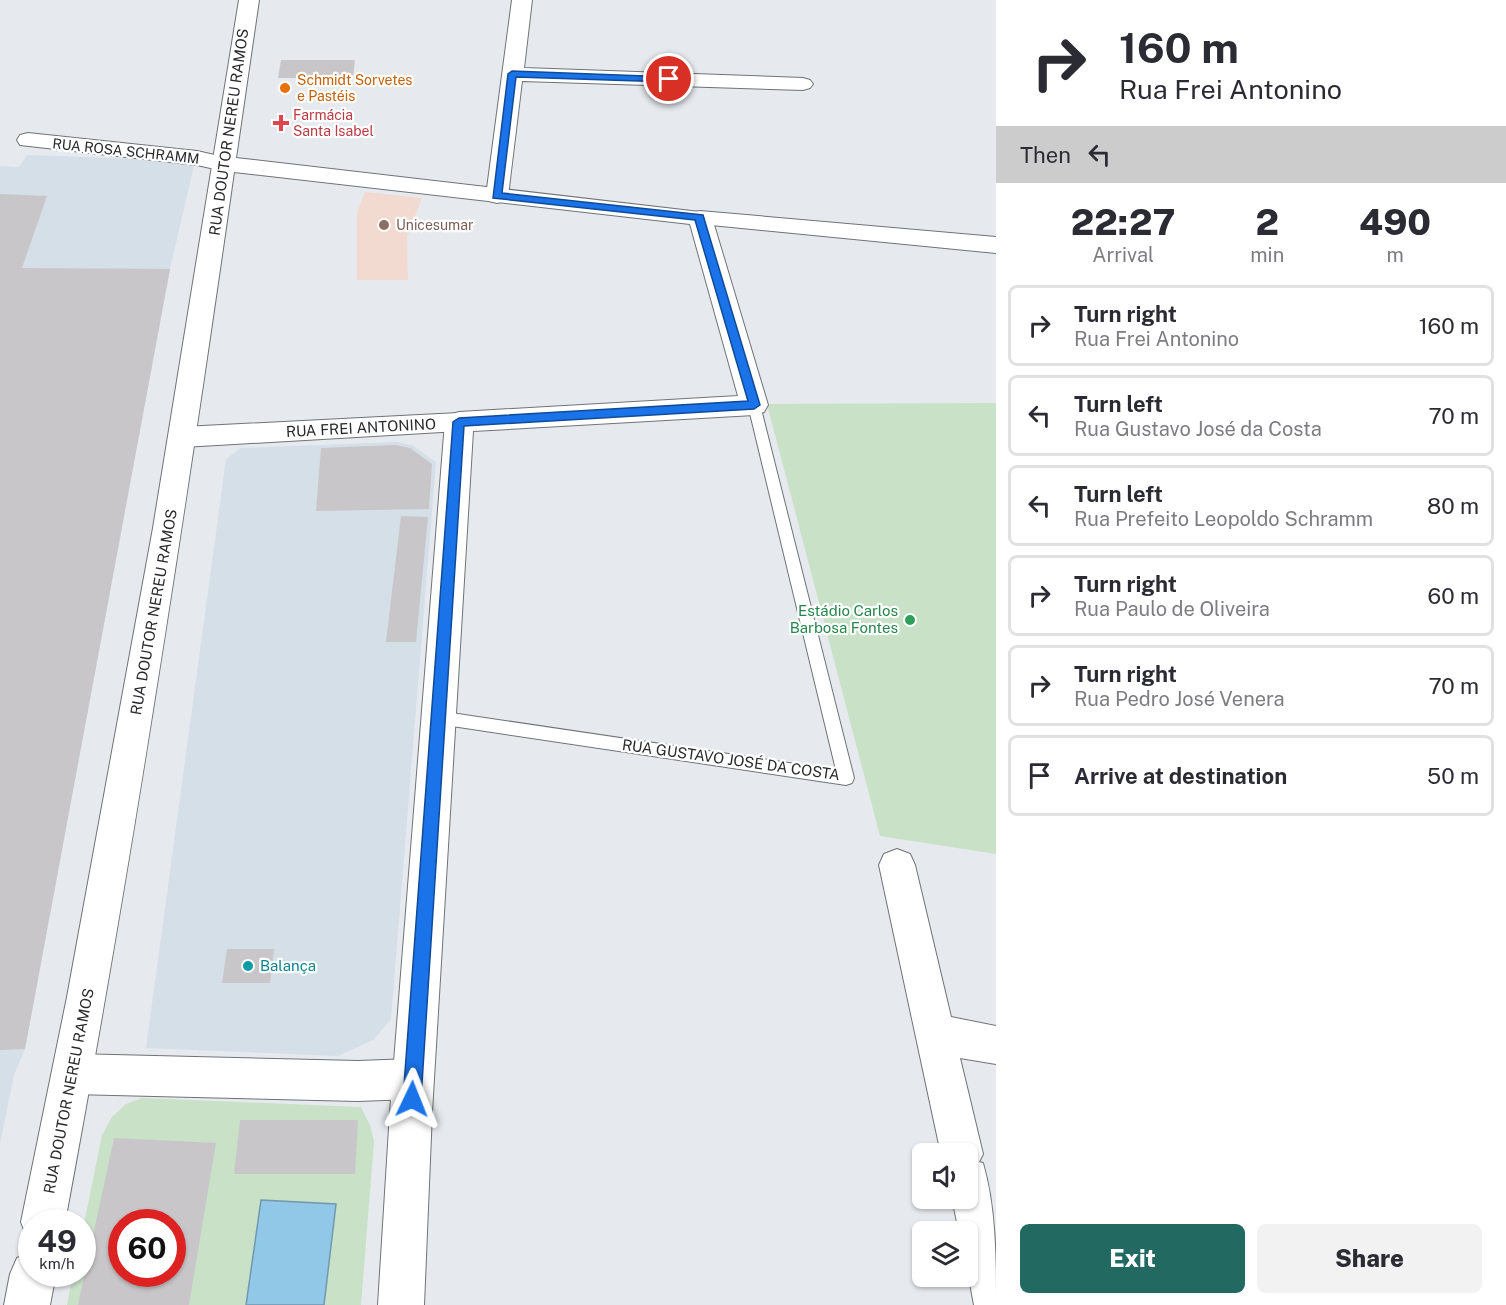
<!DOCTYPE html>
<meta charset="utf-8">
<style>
:root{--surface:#fff;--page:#f2f2f3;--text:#2b2b33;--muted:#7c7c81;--line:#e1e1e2;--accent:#226a61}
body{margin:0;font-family:"Public Sans",sans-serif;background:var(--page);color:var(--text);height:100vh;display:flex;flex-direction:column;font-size:22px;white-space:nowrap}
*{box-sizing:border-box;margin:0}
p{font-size:20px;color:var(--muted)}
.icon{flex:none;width:33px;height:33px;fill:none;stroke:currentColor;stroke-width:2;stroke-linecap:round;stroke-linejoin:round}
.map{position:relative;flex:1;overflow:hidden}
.side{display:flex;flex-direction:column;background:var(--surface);width:510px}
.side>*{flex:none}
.guide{background:#fff;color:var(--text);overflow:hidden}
.buttons{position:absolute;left:912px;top:1143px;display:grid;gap:12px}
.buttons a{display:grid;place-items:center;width:66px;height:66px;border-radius:9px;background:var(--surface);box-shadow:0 2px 4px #0004;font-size:30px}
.speed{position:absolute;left:18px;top:1209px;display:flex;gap:12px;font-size:30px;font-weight:700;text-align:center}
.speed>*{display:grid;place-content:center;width:78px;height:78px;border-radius:50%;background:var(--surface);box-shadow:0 2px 4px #0004;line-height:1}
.speed small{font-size:15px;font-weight:400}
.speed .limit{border:9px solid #d22;background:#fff;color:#111}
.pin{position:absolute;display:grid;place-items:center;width:51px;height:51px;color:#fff;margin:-26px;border:3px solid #fff;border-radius:50%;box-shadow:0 2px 6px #0007}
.me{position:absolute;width:66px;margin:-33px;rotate:2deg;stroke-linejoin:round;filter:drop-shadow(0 0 4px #0008)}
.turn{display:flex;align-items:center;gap:21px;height:126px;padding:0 24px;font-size:27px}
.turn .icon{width:78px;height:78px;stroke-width:2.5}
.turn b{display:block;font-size:42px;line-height:51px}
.then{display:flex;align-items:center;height:57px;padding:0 24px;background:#0003;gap:12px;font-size:22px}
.eta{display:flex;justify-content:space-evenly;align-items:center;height:102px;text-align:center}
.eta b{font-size:36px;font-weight:800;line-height:42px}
.primary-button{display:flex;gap:12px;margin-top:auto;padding:12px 24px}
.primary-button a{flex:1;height:69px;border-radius:9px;background:var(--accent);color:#fff;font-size:24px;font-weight:800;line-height:69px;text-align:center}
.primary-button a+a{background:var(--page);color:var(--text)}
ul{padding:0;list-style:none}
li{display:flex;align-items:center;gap:18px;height:81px;margin:0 12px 9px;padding:0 12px;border:3px solid var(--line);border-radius:9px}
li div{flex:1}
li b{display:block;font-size:22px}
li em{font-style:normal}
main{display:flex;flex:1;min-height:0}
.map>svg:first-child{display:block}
</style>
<main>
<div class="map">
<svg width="996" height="1305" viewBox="0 0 996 1305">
<rect width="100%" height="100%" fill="#e6eaee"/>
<path fill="#d4dfe7" d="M27 155 195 161 170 269 25 1049 14 1075 0 1144V166L19 167Z
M396 442 412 445 436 462 391 1019 373 1040 338 1056 146 1048 226 459 241 448Z"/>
<path fill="#f3dad1" d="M365 192 422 198 407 237 408 280H357V213Z"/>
<path fill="#c8e1c7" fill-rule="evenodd" d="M996 403V854L880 836 767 404Z
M142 1098 361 1107 370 1125 374 1141 361 1305H67L73 1274H82L83 1229 102 1135 112 1117 126 1104ZM122 1222H172V1274H122Z"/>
<path fill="#91c7e7" stroke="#7298af" stroke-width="1.5" d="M261 1200 336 1204 324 1305H246Z"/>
<path fill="#c9c6ca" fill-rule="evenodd" d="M281 60H355L353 78H278Z
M0 194 47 196 22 268 170 269 25 1049 0 1050Z
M396 445 410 448 432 464 429 509 316 511 321 448Z
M401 516 428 517 416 642H386Z
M227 949H274L270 983H222Z
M240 1120H358L355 1174H234Z
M114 1138 216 1143 189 1305H78ZM122 1222H172V1274H122Z"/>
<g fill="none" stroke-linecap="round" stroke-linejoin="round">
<defs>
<path id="lane" d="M754 401 760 405 854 778 852 783 846 785 432 723 430 718 432 713 438 711 836 770 748 405Z"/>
<path id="street" d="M512 0H532L524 68 803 78 810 80 813 84 810 88 803 90 522 81 508 196 505 201 497 203 489 201 486 196Z
M28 133 197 151 232 159 235 164 232 169 224 171 197 165 20 145 17 140 20 135Z
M459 413 469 415 473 422 469 429 459 431 183 447 173 444 169 437 173 430 183 427Z
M897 849 910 854 915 865 951 1017 996 1026V1064L960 1058 983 1154 979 1162 983 1163C996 1208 996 1257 996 1305H974L968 1273V1232H959L952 1198H968V1154H941L879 865 884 854Z
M73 1054 358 1061 412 1059 426 1065 432 1079 426 1093 412 1099 358 1101 73 1094 59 1088 53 1074 59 1060Z"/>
<path id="secondary" d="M700 211 996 237V253L691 223 688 218 691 213Z"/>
<path id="primary" d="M239 0H259L236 158 709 213 712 218 768 405 764 412 754 415 473 431 432 1112 424 1305H378L390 1112 445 422 449 415 459 412 738 396 690 224 234 172C184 523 130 873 65 1222H32V1239L27 1238 21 1222 67 997 153 528Z
M32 1252V1274H56L50 1305H4L10 1274 17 1258Z"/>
</defs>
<use href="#lane" stroke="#6f7376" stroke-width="2"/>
<use href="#street" stroke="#6f7376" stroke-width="2"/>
<use href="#secondary" stroke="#6f7376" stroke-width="2"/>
<use href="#primary" stroke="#6f7376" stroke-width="2"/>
<use href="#lane" fill="#fff" fill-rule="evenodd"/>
<use href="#street" fill="#fff" fill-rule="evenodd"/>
<use href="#secondary" fill="#fff" fill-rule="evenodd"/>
<use href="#primary" fill="#fff" fill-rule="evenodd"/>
</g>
<path fill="#1a73e8" stroke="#114b97" stroke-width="1.5" d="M512 71 672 77V81L669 82 516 77 502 193 703 215 760 405 754 409 464 426 421 1099 418 1105 412 1108 406 1105 403 1099 453 422 459 418 748 401 695 220 493 198 508 74Z"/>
<circle fill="#e8710a" stroke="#fff" stroke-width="2" cx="285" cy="88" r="6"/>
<path fill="#e0444e" stroke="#fff" stroke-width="2" d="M278 114h6v6h6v6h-6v6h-6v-6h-6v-6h6z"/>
<circle fill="#8d6e63" stroke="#fff" stroke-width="2" cx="384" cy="225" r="6"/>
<circle fill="#2e9e5b" stroke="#fff" stroke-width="2" cx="910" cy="620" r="6"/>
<circle fill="#0f9aa8" stroke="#fff" stroke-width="2" cx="248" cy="966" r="6"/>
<g text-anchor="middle" stroke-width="4.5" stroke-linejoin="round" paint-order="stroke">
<g font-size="14" fill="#c56008" stroke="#fff" text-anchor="start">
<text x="297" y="85">Schmidt Sorvetes<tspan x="297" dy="16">e Pastéis</tspan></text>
</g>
<g font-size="14" fill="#be3a42" stroke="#fff" text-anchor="start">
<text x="293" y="120">Farmácia<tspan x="293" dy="16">Santa Isabel</tspan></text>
</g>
<g font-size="14" fill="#28292b" stroke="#fff">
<text transform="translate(126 151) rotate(6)" y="5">RUA ROSA SCHRAMM</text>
</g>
<g font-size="14" fill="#785e54" stroke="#fff" text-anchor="start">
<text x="396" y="230">Unicesumar</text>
</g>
<g font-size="15" fill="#28292b" stroke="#fff">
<text transform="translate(229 132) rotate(-82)" y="5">RUA DOUTOR NEREU RAMOS</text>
<text transform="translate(361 428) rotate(-3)" y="5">RUA FREI ANTONINO</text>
<text transform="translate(154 612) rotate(-80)" y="5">RUA DOUTOR NEREU RAMOS</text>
<text transform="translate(731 760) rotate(8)" y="5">RUA GUSTAVO JOSÉ DA COSTA</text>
<text transform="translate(69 1091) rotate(-79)" y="5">RUA DOUTOR NEREU RAMOS</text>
</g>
<g font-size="15" fill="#27864d" stroke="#fff" text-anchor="end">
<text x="898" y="616">Estádio Carlos<tspan x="898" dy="17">Barbosa Fontes</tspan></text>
</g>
<g font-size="15" fill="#0d838f" stroke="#fff" text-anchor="start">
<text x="260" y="971">Balança</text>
</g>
</g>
</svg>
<div class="buttons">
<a><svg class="icon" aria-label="sound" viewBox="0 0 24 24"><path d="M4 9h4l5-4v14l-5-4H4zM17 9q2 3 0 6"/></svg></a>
<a><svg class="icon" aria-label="layers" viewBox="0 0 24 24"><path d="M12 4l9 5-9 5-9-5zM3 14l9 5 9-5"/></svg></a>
</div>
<div class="speed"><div>49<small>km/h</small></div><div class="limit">60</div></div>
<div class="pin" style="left:669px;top:79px;background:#d93025"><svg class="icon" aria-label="arrive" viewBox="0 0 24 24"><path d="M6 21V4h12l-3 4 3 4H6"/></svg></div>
<svg class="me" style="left:412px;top:1099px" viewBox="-20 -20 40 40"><path d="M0-17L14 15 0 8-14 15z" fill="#1a73e8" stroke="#fff" stroke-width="4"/></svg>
</div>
<section class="side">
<div class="guide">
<div class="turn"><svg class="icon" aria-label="right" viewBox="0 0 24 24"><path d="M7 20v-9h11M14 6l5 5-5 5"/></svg><div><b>160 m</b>Rua Frei Antonino</div></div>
<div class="then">Then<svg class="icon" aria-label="left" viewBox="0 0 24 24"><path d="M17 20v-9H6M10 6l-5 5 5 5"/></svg></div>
</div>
<div class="eta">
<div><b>22:27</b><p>Arrival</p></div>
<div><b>2</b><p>min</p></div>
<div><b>490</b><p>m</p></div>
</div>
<ul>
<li><svg class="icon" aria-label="right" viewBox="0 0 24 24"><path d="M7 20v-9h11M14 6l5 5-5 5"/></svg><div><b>Turn right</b><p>Rua Frei Antonino</p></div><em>160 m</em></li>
<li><svg class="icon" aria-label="left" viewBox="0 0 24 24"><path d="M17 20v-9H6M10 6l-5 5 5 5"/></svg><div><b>Turn left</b><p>Rua Gustavo José da Costa</p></div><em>70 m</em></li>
<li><svg class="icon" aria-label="left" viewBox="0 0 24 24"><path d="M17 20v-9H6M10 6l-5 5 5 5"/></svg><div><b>Turn left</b><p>Rua Prefeito Leopoldo Schramm</p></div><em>80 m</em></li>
<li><svg class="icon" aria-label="right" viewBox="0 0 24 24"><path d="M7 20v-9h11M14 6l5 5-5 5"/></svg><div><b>Turn right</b><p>Rua Paulo de Oliveira</p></div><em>60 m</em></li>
<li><svg class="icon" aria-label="right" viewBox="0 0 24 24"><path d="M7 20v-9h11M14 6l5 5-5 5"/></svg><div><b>Turn right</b><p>Rua Pedro José Venera</p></div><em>70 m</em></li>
<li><svg class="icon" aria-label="arrive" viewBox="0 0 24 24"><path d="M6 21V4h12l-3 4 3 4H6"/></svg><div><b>Arrive at destination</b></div><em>50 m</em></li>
</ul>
<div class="primary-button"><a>Exit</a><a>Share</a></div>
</section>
</main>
